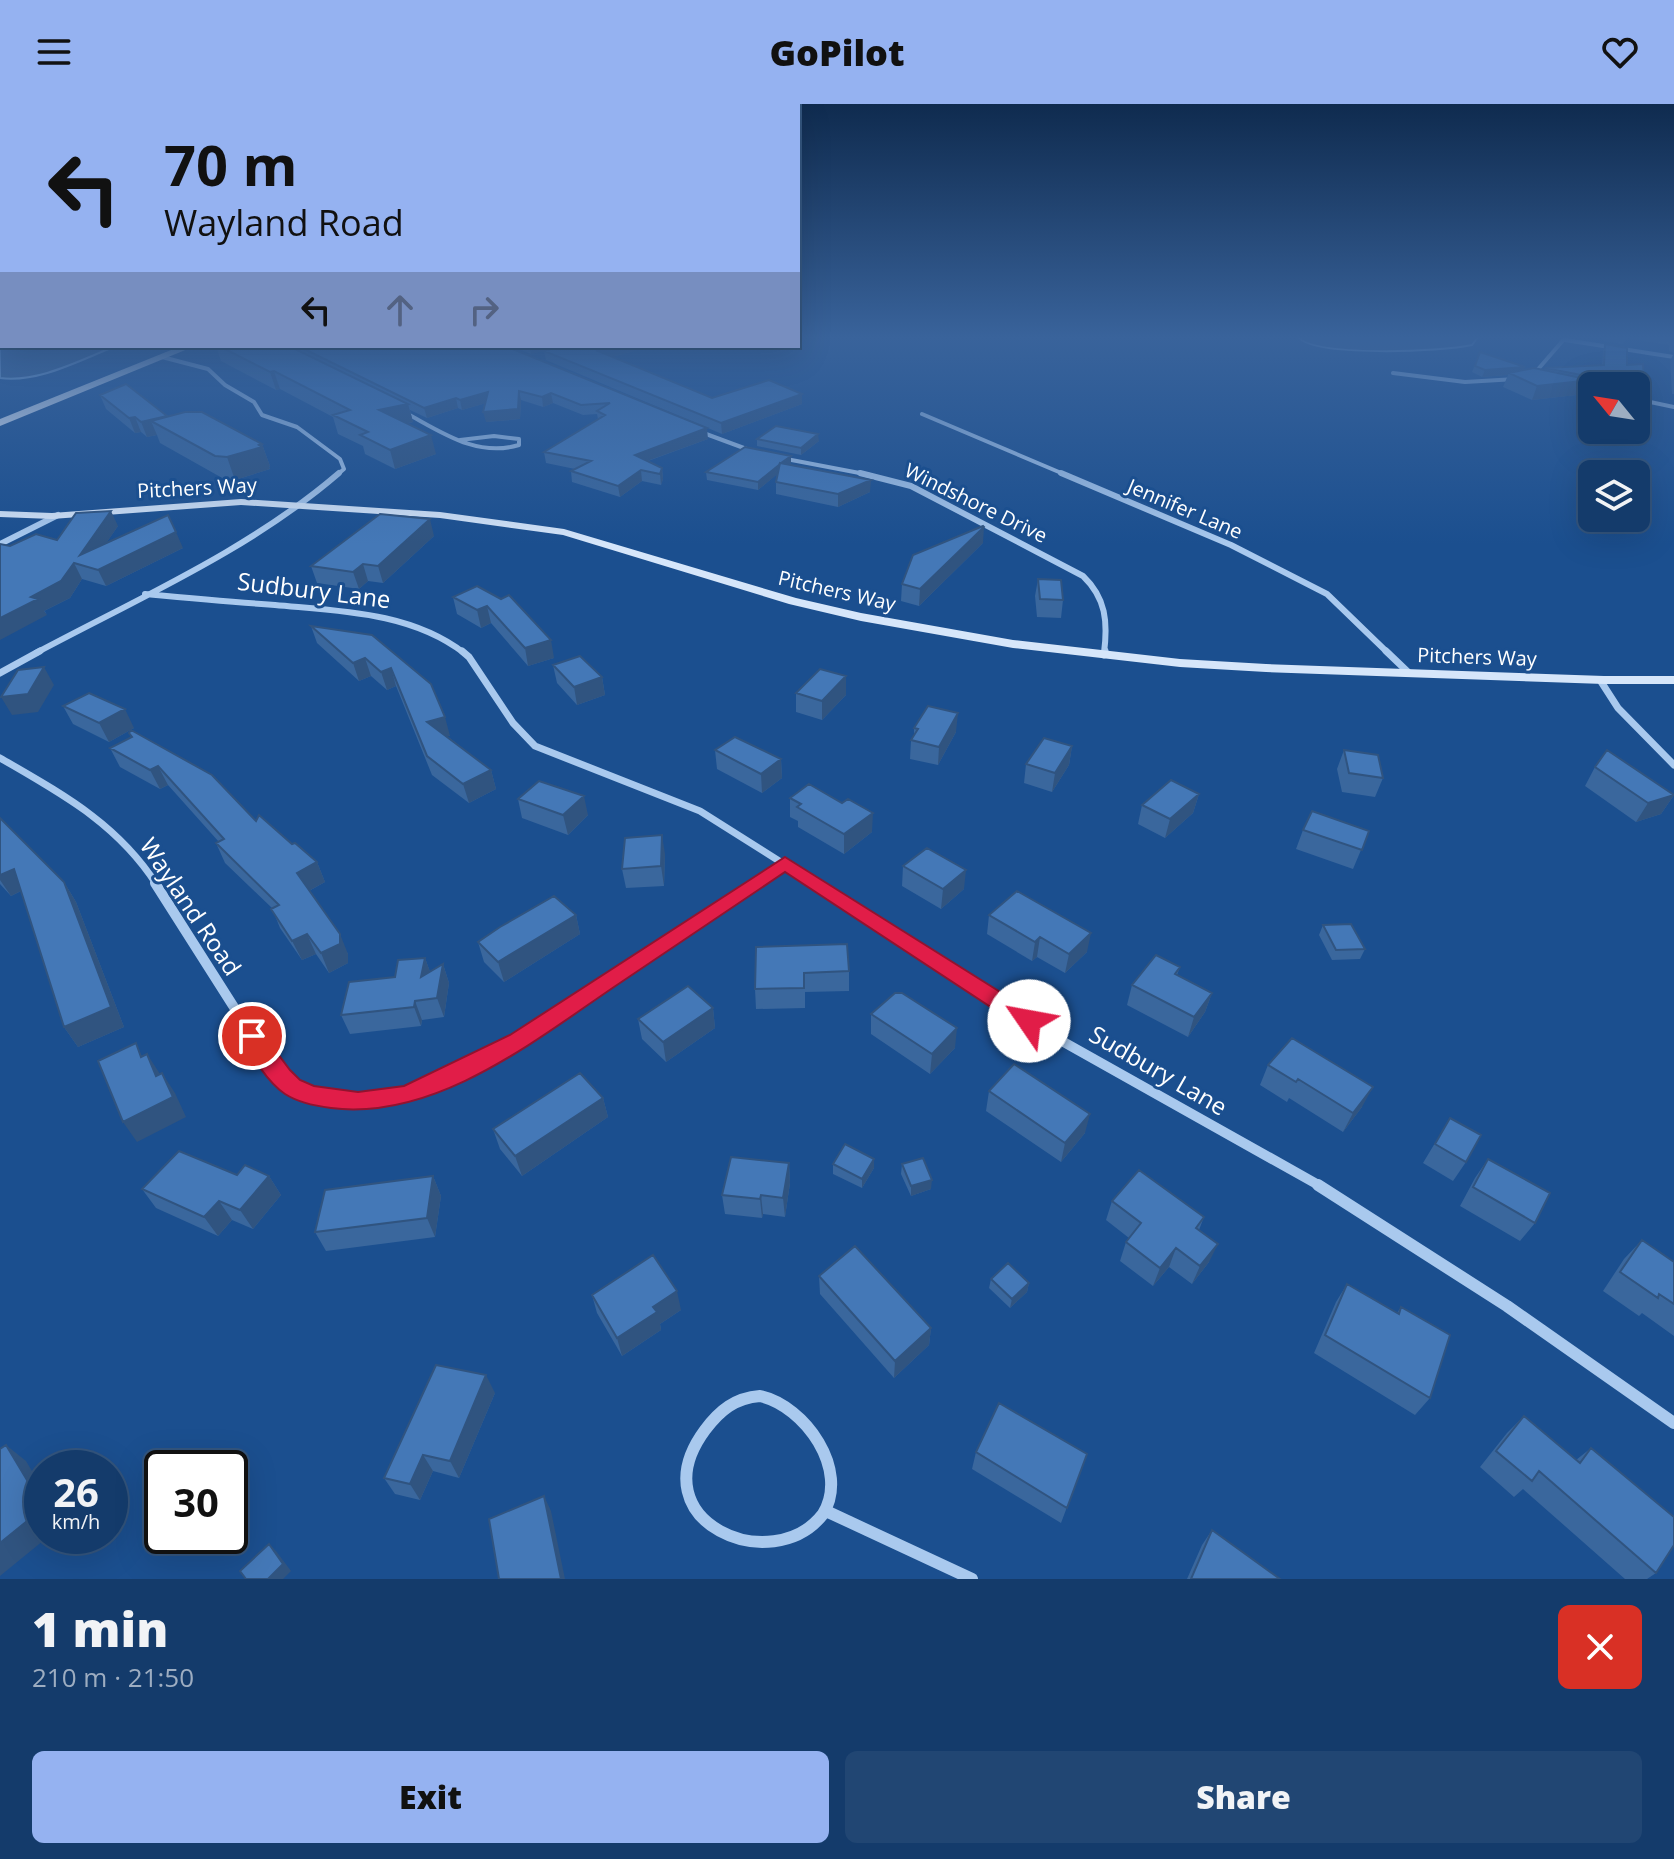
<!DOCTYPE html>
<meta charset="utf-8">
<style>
:root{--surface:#143b6b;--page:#214673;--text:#f1f3f6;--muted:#9dadc1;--line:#33557e;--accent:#95b2f1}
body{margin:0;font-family:"Open Sans",sans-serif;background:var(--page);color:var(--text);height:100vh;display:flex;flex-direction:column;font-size:30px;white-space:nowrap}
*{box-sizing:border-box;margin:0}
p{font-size:26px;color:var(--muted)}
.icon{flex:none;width:44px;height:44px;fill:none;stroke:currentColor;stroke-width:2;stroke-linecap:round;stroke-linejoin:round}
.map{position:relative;height:1475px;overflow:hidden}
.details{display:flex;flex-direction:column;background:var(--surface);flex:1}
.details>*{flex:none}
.top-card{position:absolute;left:0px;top:0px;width:800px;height:244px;box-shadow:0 8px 32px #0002,0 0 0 2px var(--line);background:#95b2f1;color:#111;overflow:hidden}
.needle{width:52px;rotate:300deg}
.fabs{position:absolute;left:1578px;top:268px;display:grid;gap:16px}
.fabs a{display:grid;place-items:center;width:72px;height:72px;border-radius:12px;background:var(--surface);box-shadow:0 8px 32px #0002,0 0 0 2px var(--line);font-size:40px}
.speed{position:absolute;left:24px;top:1346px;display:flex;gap:16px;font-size:40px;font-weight:700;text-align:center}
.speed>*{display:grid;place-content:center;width:104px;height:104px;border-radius:50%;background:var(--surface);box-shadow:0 8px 32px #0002,0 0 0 2px var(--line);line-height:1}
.speed small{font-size:20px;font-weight:400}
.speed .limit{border:4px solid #111;border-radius:12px;background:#fff;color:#111}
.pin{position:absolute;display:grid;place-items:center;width:68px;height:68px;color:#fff;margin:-34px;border:4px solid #fff;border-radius:50%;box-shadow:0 2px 8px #0007}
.me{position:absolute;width:88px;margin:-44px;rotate:303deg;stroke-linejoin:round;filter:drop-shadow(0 0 6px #0008)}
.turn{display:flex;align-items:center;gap:28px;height:168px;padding:0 32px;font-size:36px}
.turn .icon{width:104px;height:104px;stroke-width:2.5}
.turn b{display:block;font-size:56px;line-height:68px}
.lanes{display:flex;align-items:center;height:76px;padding:0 32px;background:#0003;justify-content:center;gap:40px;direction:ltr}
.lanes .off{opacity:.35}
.round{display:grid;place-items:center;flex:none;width:84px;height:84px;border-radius:12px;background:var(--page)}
.headline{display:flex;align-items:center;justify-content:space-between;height:136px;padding:0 32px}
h1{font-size:48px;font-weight:800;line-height:60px}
.action{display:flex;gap:16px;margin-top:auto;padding:16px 32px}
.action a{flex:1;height:92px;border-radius:12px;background:var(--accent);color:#111;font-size:32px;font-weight:800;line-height:92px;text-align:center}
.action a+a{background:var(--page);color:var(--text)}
header{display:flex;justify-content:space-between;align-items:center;height:104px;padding:0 32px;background:var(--accent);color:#111;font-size:36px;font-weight:800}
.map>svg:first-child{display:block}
</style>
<header><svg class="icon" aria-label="menu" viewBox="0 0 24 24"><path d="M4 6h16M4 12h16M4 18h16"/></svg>GoPilot<svg class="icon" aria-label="heart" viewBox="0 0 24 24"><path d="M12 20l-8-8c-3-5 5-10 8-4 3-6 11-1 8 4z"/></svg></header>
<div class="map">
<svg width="1674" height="1475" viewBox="0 0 1674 1475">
<rect width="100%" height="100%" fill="#1b4f8f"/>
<path fill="#3c6290" stroke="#9cc4f0" stroke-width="2" d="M0 233 2 242H116C80 256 39 279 0 274Z
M1298 233H1478L1472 241C1441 248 1314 253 1298 233Z"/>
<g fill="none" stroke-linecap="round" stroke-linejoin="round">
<path stroke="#a9c9ee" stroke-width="4" d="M1565 236 1674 253
M162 253 208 265 225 281 254 298 262 311 297 323 340 355 344 365 337 371
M1393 269 1465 278 1516 275
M1533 271 1566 233
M1636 295 1674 303
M404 308C440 327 476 354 519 341V335L494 332 460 336
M922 310 1066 371
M698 327 752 347
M781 354 870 371"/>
<path stroke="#a9c9ee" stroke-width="6" d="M860 369 911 382 1083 472C1106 494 1108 518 1104 549
M1061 369 1231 441 1327 490 1388 549
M0 440 58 411
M145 490C188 494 232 498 275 501 339 507 411 508 464 549
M36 549C139 494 251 445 339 369"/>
<path stroke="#a9c9ee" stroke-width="7" d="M462 547 469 553 513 619 535 642 700 707 817 781
M1386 547 1409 569
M1104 551 1105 547
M0 569 40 547
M1600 576 1618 604 1674 661
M0 654C62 690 117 719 157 781
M752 781 785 759"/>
<path stroke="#a9c9ee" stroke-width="10" d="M155 779 265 952 292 982 312 992 358 998 404 992 431 982 518 937 755 779
M814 779 1044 927 1322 1083"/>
<path stroke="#a9c9ee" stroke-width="12" d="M1318 1081 1507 1202 1674 1319
M760 1292C805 1302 850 1366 823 1410 773 1475 637 1418 705 1326 720 1306 735 1294 760 1292Z
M826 1407 972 1475"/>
<path fill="#d6e6fa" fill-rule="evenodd" d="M241 395 440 408 564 425 796 494 861 509 1013 536 1180 555 1266 560 1604 572H1674V580H1604L1266 568 1180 563 1013 544 861 517 789 500 563 431 440 414 241 401 52 415 0 413V407L52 409Z"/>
<path fill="#f0f6ff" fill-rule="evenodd" d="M181 242H195L0 322V315Z"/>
</g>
<path fill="#3a679d" d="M1604 233H1674V249L1669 247V241L1626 234 1623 240 1603 237Z
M1605 240 1627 261 1641 283 1593 282 1589 280 1585 290 1532 296 1503 283 1508 271 1482 273 1472 268 1480 248 1525 263 1523 266H1544L1545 264 1602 262 1603 247Z
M216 242H505L708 335 648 357 662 364 663 375 661 381 642 377 620 393 572 378 571 367 575 365 546 359 544 348 598 315 597 310 583 311 553 299 543 303 521 296 520 315 486 318V299L462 306 458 304 427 314 410 306 413 318 407 320 436 350 395 365 365 350 363 342 338 330 333 313 280 285 276 286 221 257Z
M511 242H634V247L612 253 712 294 802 300 722 330 546 256 544 247 558 243 531 250Z
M1674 249V290H1672L1670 257Z
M100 291 168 313 262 340 270 362 269 363 270 365 235 376 224 375 160 339 157 331 147 333 141 328 135 329 106 305Z
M1592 299V308L1587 307 1591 300Z
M757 335 819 337 801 351 757 342Z
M791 359 789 361 870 388 838 403 776 390V378L777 370 758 386 707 376 706 368Z
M118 422 106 439 183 444 106 482 82 475 70 494 44 507 47 511 10 442 57 436Z
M434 432 383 479 368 477 359 485 317 479 311 462Z
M983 439 919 502 901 497 902 480Z
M1038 475 1063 496 1061 514 1037 513 1035 492Z
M477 482 554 554 528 562 491 519 481 524 457 510 453 493Z
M311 522 372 531 450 632H447L491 666 496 685 469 699 432 671 396 582 387 586 371 572 359 577 317 539Z
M553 561 602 573 605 591 577 601 557 579Z
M796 589 846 591 822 616 796 608Z
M63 602 134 624 109 638 73 620Z
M914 624 956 628 938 661 910 655 911 636 914 632Z
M129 629 256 717 292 740 317 758 325 778 309 787 348 850V859L329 869 316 850 302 856 280 824 272 804 225 759 216 739 219 738 168 681 160 685 120 663 110 644 131 633Z
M1072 642 1069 661 1052 688 1024 679 1026 660Z
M715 646 781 655 782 674 762 689 717 665Z
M1344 646 1383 674 1375 693 1342 688 1337 665Z
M1595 663 1674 691 1661 710 1636 718 1585 682Z
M1199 690 1193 709 1165 734 1138 720 1142 701Z
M790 694 872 728 844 750 798 723V717L790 713Z
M518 695 588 711 568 731 522 714Z
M0 714 64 778 76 798 124 923 78 943 64 923 21 787 11 792 0 780Z
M1303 726 1369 727 1353 765 1296 745Z
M665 750 664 782 626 784 622 765Z
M903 762 964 785 941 805 902 782Z
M576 811 580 830 504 878 484 858 478 838Z
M989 811 1087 848 1065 869 1037 853 1032 857 987 830Z
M1323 821 1365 845 1360 855 1332 856 1319 831Z
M756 843 849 867V887L805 888V904L756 905 755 885Z
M425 854 430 868 443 860 449 879 444 913 422 916 421 922 350 930 341 911Z
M1180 863 1177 871 1212 889 1205 908 1188 933 1127 901 1132 881Z
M713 904 715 924 666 958 642 935 638 915Z
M871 910 955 944 930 970 871 930Z
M1268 961 1362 1003 1343 1028 1289 994 1287 998 1260 981Z
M989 987 1085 1029 1061 1058 986 1007Z
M603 994 608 1013 522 1072 500 1045 493 1025Z
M1450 1014 1466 1058 1453 1077 1423 1059Z
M874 1055V1064L862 1084 833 1070V1060Z
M1488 1055 1535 1119 1520 1137 1460 1102 1475 1074Z
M789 1059 790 1079 785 1113 763 1110 762 1114 725 1110 722 1091Z
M902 1060 931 1085 911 1092 901 1070Z
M237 1071 269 1072 281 1091 253 1125 232 1116 218 1132 156 1104 142 1085Z
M433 1072 441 1092 435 1133 326 1147 315 1128Z
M1112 1097 1204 1113 1199 1126 1209 1158 1192 1180 1169 1163 1153 1182 1120 1157 1126 1138 1129 1134 1106 1116Z
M1642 1136 1674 1158V1232L1642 1209 1639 1212 1603 1187 1624 1155Z
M819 1172 931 1224 929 1241 894 1274 820 1190Z
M991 1175 1029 1179 1027 1188 1010 1204 989 1184Z
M1347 1180 1397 1209 1401 1203 1430 1294 1415 1311 1314 1249 1336 1198Z
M592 1191 681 1206 660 1220 661 1226 622 1252 597 1209Z
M495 1289 459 1374 433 1367 420 1396 395 1390 384 1374Z
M1524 1312 1576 1356 1591 1344 1656 1469 1647 1475H1625L1523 1385 1514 1393 1480 1363 1507 1329Z
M976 1348 1087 1350 1061 1419 972 1365Z
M1212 1426 1280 1475H1187L1202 1441Z"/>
<path fill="#305480" d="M530 242H561L531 250Z
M618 242H634V247L599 256 598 247Z
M1525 263 1522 269H1509L1508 271 1482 273 1485 266Z
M274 267 280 285 276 286 270 268Z
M1591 276 1585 290 1532 296 1537 282Z
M1644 276 1641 283 1626 282 1628 278Z
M519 287 521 296 520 315 486 318 483 308Z
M488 288 490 298 462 306 460 296Z
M551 289 553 299 543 303 542 293Z
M802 290V300L722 330 721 319Z
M456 294 458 304 427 314 424 304Z
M408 300 413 318 384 325 379 306Z
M167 312 151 317 157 331 147 333 141 318Z
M135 313 141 328 135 329 129 314Z
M707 324 708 335 636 361 635 351Z
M818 330 819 337 801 351V344Z
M431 331 436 350 395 365 390 346Z
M262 340 270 362 269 363 270 365 235 376 227 353Z
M791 352V359L758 386V378Z
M662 364 663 375 661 381 660 370Z
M641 366 642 377 620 393 618 382Z
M871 376 870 388 838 403V390Z
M111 407 118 422 90 463 80 451Z
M430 415 434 432 383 479 378 462Z
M984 423 983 439 919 502 920 485Z
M176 428 183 444 106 482 98 466Z
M74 459 82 475 70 494 44 507 47 511 0 536V514L31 493Z
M363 460 368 477 359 485 353 468Z
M487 502 491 519 481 524 477 506Z
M551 536 554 554 528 562 525 544Z
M365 554 371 572 359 577 353 559Z
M44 563 54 581 38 608 12 611 1 593Z
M391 564 396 582 387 586 381 568Z
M846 572V591L822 616V597Z
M602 573 605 591 577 601 574 583Z
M125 605 134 624 109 638 99 619Z
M958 609 956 628 938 661 939 643Z
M445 613 450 632 433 636 427 618Z
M1072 642 1069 661 1052 688 1055 669Z
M781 655 782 674 762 689 761 670Z
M158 662 168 681 160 685 150 666Z
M491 666 496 685 469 699 463 680Z
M1199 690 1193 709 1165 734 1170 715Z
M1674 691 1661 710 1636 718 1648 699Z
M584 692 588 711 568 731 563 711Z
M873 709 872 728 844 750V730Z
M662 731 665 750 664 782 661 762Z
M317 758 325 778 305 789 297 769Z
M14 765 27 784 11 792 0 776V771Z
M966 766 964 785 941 805 943 785Z
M64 778 76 798 124 923 78 943 64 923Z
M576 811 580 830 504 878 498 858Z
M1091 829 1087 848 1065 869 1069 850Z
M307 830 316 850 302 856 292 837Z
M340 830 348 850V859L329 869 321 849Z
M1040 833 1037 853 1032 857 1035 838Z
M425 854 432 873H421Z
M443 860 449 879 444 913 437 894Z
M1212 889 1205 908 1188 933 1194 913Z
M415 897 422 916 421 922 414 903Z
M713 904 715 924 666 958 663 938Z
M957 924 955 944 930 970 932 950Z
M147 950 160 970 156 972Z
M162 969 175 989 186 1013 137 1038 123 1018Z
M1373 983 1362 1003 1343 1028 1353 1009Z
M603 994 608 1013 522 1072 515 1052Z
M1090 1010 1085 1029 1061 1058 1065 1039Z
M874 1055V1064L862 1084V1075Z
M789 1059 790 1079 785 1113 783 1094Z
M269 1072 281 1091 253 1125 240 1106Z
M433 1072 441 1092 435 1133 427 1114Z
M932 1076 931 1085 911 1092V1082Z
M761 1091 763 1110 762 1114 760 1095Z
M219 1097 232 1116 218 1132 204 1113Z
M1218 1140 1209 1158 1192 1180 1200 1162Z
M1176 1144 1169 1163 1153 1182 1160 1164Z
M1029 1179 1027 1188 1010 1204 1012 1195Z
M677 1187 681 1206 660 1220 661 1226 622 1252 617 1234 653 1203Z
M931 1224 929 1241 894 1274 895 1257Z
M486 1271 495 1289 459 1374 450 1357Z
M6 1341 26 1357 42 1384 30 1381Z
M423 1351 433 1367 420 1396 410 1380Z
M544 1392 551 1407 565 1475H561Z
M42 1405V1432H49L0 1472V1439Z
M269 1440 276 1447 291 1467 283 1475H268Z"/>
<path fill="#4478b7" stroke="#305480" stroke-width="2" d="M1605 240 1627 244V261L1643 260 1644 276 1628 278V282H1606L1607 280 1599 281 1596 274 1545 264 1604 261Z
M219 242H289L408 300 379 306 431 331 390 346 360 331 368 328 333 311 350 306 274 267 270 268Z
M298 242H505L707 324 635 351 662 364 660 370 641 366 618 382 571 367 591 357 544 348 605 311 597 307 610 299 581 301 551 289 542 293 519 287 518 305 483 308 488 288 460 296 456 294 424 304Z
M561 242H618L598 247 712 294 769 276 802 290 721 319 544 247Z
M1480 248 1525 263 1485 266 1475 262Z
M1534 264 1591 276 1537 282 1509 269Z
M126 280 167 312 141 318 135 313 129 314 100 291Z
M185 308H202L262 340 259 341 262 343 227 353 215 352 151 317Z
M776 322 818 330 801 344 757 335Z
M745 343 791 352 781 359H780L779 361 758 378 706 368Z
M780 359 871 376 838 390 776 378Z
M111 407 80 451 168 411 176 428 98 466 74 459 61 477 31 493 38 495 0 514V440L10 442 36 430 57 436 76 409Z
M380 410 430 415 378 462 363 460 353 468 311 462Z
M983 422 984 423 920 485 902 480 913 451Z
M1038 475 1061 476 1063 496 1040 495Z
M477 482 501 495 509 491 551 536 525 544 487 502 477 506 453 493Z
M311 522 372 531 431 580 445 613 427 618 491 666 463 680 427 652 391 564 381 568 365 554 353 559Z
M580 552 602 573 574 583 553 561Z
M44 563 28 590 1 593 18 566Z
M820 565 846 572 822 597 796 589Z
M89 589 125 605 99 619 63 602Z
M928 602 958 609 939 643 911 636 918 625 914 624Z
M131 626 212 671 256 717 259 711 292 740 295 739 317 758 297 769 340 830V840L321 849 307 830 292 837 271 805 279 801 216 739 224 735 158 662 150 666 110 644 132 633 129 629Z
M735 633 781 655 761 670 715 646Z
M1044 634 1072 642 1055 669 1026 660Z
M1344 646 1378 651 1383 674 1349 669Z
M1607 646 1674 691 1648 699 1595 663Z
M1171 676 1199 690 1170 715 1142 701Z
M539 677 584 692 563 711 518 695Z
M809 680 842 699 848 695 873 709 844 730 797 703 801 700 790 694Z
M1312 707 1369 727 1362 746 1303 726Z
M0 714 64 778 111 903 64 923 14 765 0 771Z
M662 731 661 762 622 765 625 734Z
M927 744 966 766 943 785 903 762Z
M1017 787 1091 829 1069 850 1040 833 1035 838 989 811Z
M554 792 576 811 498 858 478 838 500 823Z
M1351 820 1365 845 1336 846 1323 821Z
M847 840 849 867 804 869V884L755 885 756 843Z
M1156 851 1180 863 1175 870 1212 889 1194 913 1132 881Z
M425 854 421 873 443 860 437 894 415 897 414 903 341 911 349 878 395 873 398 856Z
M688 882 713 904 663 938 638 915Z
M895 889H902L957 924 932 950 871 910Z
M1292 934 1373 983 1353 1009 1298 975 1296 978 1268 961Z
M136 939 141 953 147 950 156 972 162 969 173 993 123 1018 98 957Z
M1014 960 1090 1010 1065 1039 989 987Z
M580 969 603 994 515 1052 493 1025Z
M1450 1014 1481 1031 1466 1058 1435 1040Z
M845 1040 874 1055 862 1075 833 1060Z
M179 1047 237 1071 245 1061 269 1072 240 1106 219 1097 204 1113 142 1085Z
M731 1053 789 1059 783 1094 761 1091 760 1095 722 1091Z
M923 1054 932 1076 911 1082 902 1060Z
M1488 1055 1550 1089 1535 1119 1473 1083Z
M1139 1066 1204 1113 1196 1124 1218 1140 1200 1162 1176 1144 1160 1164 1126 1138 1141 1119 1112 1097Z
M433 1072 427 1114 315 1128 325 1086Z
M1642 1136 1674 1158V1200L1659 1190 1658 1194 1620 1168Z
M855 1142 931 1224 895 1257 819 1172Z
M653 1151 677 1187 653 1203 657 1208 617 1234 592 1191Z
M1008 1159 1029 1179 1012 1195 991 1175Z
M1347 1180 1399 1210 1401 1203 1450 1231 1430 1294 1325 1231Z
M436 1261 486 1271 450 1357 423 1351 410 1380 384 1374Z
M999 1299 1087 1350 1067 1404 976 1348Z
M1524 1312 1580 1359 1591 1344 1674 1413V1441L1656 1469 1539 1367 1532 1377 1496 1347Z
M6 1341 30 1381 42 1372V1405L0 1439V1345Z
M544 1392 561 1475H499L489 1415Z
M1212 1426 1280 1475H1191Z
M269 1440 283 1460 268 1475H246L240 1467Z"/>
<linearGradient id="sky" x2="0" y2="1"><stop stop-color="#0f2b4f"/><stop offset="0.53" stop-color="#39639b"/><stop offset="1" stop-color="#39639b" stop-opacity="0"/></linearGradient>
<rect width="1674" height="440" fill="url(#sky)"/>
<path fill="#e11d48" stroke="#92132f" stroke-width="2" d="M785 753 1037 911 1040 917 1037 923 1029 925 1021 923 785 768C728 806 671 845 614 883 533 938 434 1017 331 1004 315 1002 299 999 285 990 268 979 250 950 241 932L244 926 252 924 260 926 290 966 300 976 314 982 358 988 404 982 510 931Z"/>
<g text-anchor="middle" stroke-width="6" stroke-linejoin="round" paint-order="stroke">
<g font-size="20" fill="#fff" stroke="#1b4f8f">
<text transform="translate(197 384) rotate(-3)" y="7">Pitchers Way</text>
<text transform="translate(976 399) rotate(26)" y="7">Windshore Drive</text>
<text transform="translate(1185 405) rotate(23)" y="7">Jennifer Lane</text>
<text transform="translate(837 487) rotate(13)" y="7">Pitchers Way</text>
<text transform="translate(1477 553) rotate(2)" y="7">Pitchers Way</text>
</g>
<g font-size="24" fill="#fff" stroke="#1b4f8f">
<text transform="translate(314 487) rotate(7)" y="8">Sudbury Lane</text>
<text transform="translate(190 803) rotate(56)" y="8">Wayland Road</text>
<text transform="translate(1158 967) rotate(30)" y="8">Sudbury Lane</text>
</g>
</g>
</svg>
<div class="fabs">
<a><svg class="needle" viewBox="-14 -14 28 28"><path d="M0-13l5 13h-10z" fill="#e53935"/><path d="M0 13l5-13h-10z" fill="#9dadc1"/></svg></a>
<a><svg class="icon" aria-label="layers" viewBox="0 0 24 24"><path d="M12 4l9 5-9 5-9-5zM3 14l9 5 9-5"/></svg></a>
</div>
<div class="speed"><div>26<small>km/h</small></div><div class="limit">30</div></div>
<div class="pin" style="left:252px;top:932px;background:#d93025"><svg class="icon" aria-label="arrive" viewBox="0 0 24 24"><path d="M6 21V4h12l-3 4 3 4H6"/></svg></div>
<svg class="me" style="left:1029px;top:917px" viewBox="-20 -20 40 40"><circle r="19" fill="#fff"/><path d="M0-13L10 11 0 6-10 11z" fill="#e11d48"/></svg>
<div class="top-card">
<div class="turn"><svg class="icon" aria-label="left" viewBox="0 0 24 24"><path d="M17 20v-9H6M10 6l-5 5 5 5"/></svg><div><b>70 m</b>Wayland Road</div></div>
<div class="lanes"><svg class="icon" aria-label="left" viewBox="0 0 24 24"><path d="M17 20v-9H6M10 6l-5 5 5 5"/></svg><svg class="icon off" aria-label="ahead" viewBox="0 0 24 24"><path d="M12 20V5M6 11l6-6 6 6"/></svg><svg class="icon off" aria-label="right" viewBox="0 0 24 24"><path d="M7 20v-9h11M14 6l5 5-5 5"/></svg></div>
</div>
</div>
<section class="details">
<div class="headline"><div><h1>1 min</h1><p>210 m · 21:50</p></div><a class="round" style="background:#d93025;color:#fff"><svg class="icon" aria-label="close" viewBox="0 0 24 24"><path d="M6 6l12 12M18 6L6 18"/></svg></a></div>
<div class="action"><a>Exit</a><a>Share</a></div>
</section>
